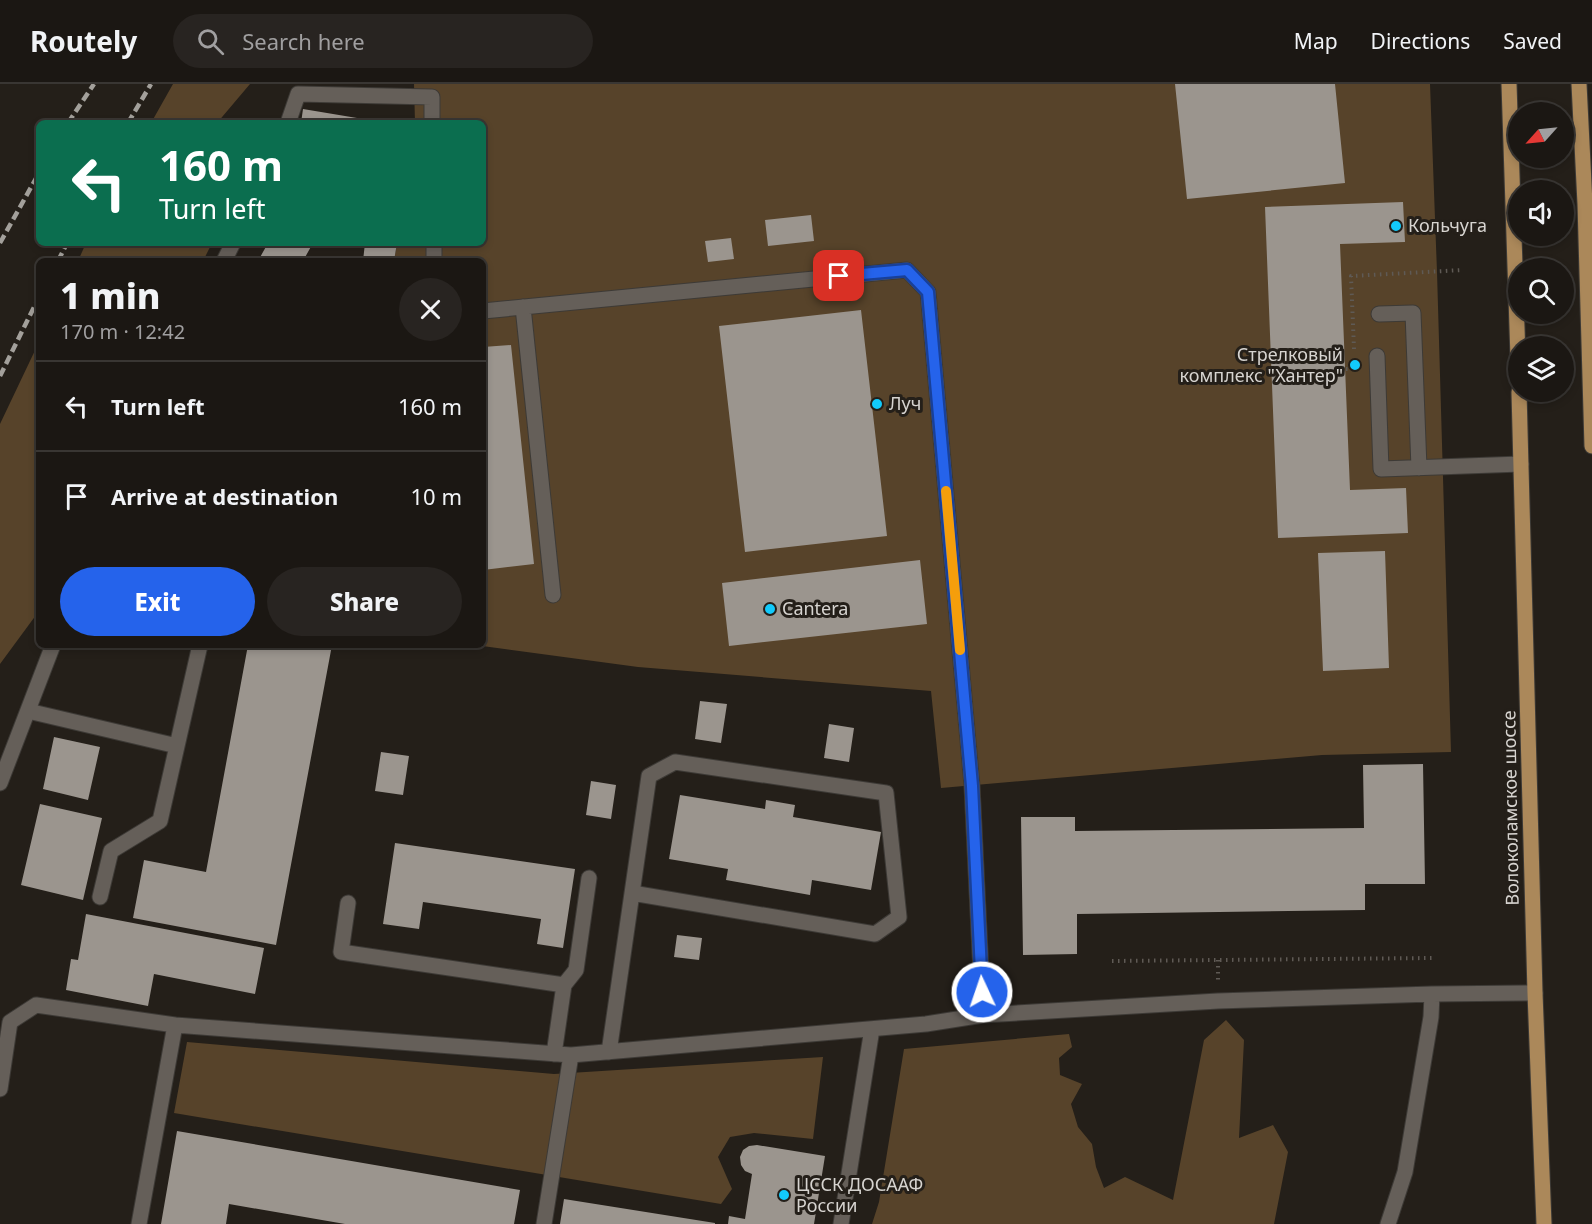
<!DOCTYPE html>
<meta charset="utf-8">
<style>
:root{--surface:#1b1713;--page:#282421;--text:#f1f3f6;--muted:#a09fa0;--line:#393633;--accent:#2563eb}
body{margin:0;font-family:"Noto Sans",sans-serif;background:var(--page);color:var(--text);height:100vh;display:flex;flex-direction:column;font-size:22px;white-space:nowrap}
*{box-sizing:border-box;margin:0}
p{font-size:20px;color:var(--muted)}
.icon{flex:none;width:33px;height:33px;fill:none;stroke:currentColor;stroke-width:2;stroke-linecap:round;stroke-linejoin:round}
.map{position:relative;flex:1;overflow:hidden}
.drawer{position:absolute;left:36px;top:174px;width:450px;height:390px;display:flex;flex-direction:column;background:var(--surface);border-radius:9px;box-shadow:0 3px 9px #0003,0 0 0 2px var(--line)}
.drawer>*{flex:none}
.hud{position:absolute;left:36px;top:36px;width:450px;height:126px;border-radius:9px;box-shadow:0 3px 9px #0003,0 0 0 2px var(--line);background:#0b6e4f;color:#fff;overflow:hidden}
.needle{width:39px;rotate:243deg}
.tools{position:absolute;left:1508px;top:18px;display:grid;gap:12px}
.tools a{display:grid;place-items:center;width:66px;height:66px;border-radius:50%;background:var(--surface);box-shadow:0 3px 9px #0003,0 0 0 2px var(--line);font-size:30px}
.pin{position:absolute;display:grid;place-items:center;width:51px;height:51px;color:#fff;margin:-26px;border-radius:12px;box-shadow:0 3px 9px #0006}
.me{position:absolute;width:66px;margin:-33px;rotate:357deg;stroke-linejoin:round;filter:drop-shadow(0 0 4px #0008)}
.turn{display:flex;align-items:center;gap:21px;height:126px;padding:0 24px;font-size:27px}
.turn .icon{width:78px;height:78px;stroke-width:2.5}
.turn b{display:block;font-size:42px;line-height:51px}
.round{display:grid;place-items:center;flex:none;width:63px;height:63px;border-radius:32px;background:var(--page)}
.overview{display:flex;align-items:center;justify-content:space-between;height:102px;padding:0 24px}
h1{font-size:36px;font-weight:800;line-height:45px}
.action{display:flex;gap:12px;margin-top:auto;padding:12px 24px}
.action a{flex:1;height:69px;border-radius:36px;background:var(--accent);color:#fff;font-size:24px;font-weight:800;line-height:69px;text-align:center}
.action a+a{background:var(--page);color:var(--text)}
ul{padding:0;list-style:none}
li{display:flex;align-items:center;gap:18px;height:90px;padding:0 24px;border-top:2px solid var(--line)}
li div{flex:1}
li b{display:block;font-size:22px}
li em{font-style:normal}
header{display:flex;align-items:center;gap:36px;box-sizing:border-box;height:84px;padding:0 30px;background:var(--surface);border-bottom:2px solid var(--line)}
header strong{font-size:28px}
nav{display:flex;gap:33px;margin-inline-start:auto;font-size:21px}
.search{width:420px;height:54px;background:var(--page);display:flex;align-items:center;gap:15px;box-sizing:border-box;padding:0 21px;border-radius:33px;color:var(--muted);font-size:22px}
.map>svg:first-child{display:block}
</style>
<header>
<strong>Routely</strong>
<div class="search"><svg class="icon" aria-label="search" viewBox="0 0 24 24"><circle cx="10" cy="10" r="6"/><path d="M15 15l6 6"/></svg>Search here</div>
<nav><a>Map</a><a>Directions</a><a>Saved</a></nav>
</header>
<div class="map">
<svg width="1592" height="1140" viewBox="0 0 1592 1140">
<rect width="100%" height="100%" fill="#241f19"/>
<path fill="#57432a" d="M173 0H250L217 39H151Z
M414 0H1430L1437 188 1451 668 1322 671 941 704 931 607 638 583 475 561H483V177H394L397 159H483V39H415Z
M86 159H212L203 177H78Z
M39 258V527L0 580V340Z
M1226 936 1244 956 1239 1054 1273 1041 1288 1068 1274 1140H872L879 1118 904 965 1069 950 1072 963 1059 974 1060 991 1082 1000 1071 1020 1078 1043 1092 1060 1096 1083 1104 1104 1125 1093 1173 1116 1204 956Z
M187 958 554 990 823 973 813 1055 754 1049 730 1053 718 1073 732 1105 721 1120 174 1029Z"/>
<path fill="#9b958e" d="M1175 0H1335L1345 99 1187 115Z
M303 25 381 38V39H301Z
M1403 118 1405 158 1340 160 1350 406 1406 404 1408 449 1278 454 1265 123Z
M811 131 814 157 768 162 765 136Z
M731 154 734 175 708 178 705 157Z
M268 159H313L303 177H258Z
M365 159H397L394 177H363Z
M861 226 887 452 745 468 719 242Z
M511 261 534 480 483 486V263Z
M1385 467 1389 584 1323 587 1318 469Z
M920 476 927 540 729 562 722 499Z
M248 561H332L276 861 133 834 144 776 206 788Z
M700 617 727 620 721 659 695 655Z
M829 640 854 644 849 678 824 674Z
M54 653 100 663 88 716 43 705Z
M381 668 409 672 403 711 375 707Z
M1423 680 1425 800H1365V826L1077 830V870L1023 871 1021 733H1075V747L1364 744 1363 681Z
M591 697 616 701 611 735 586 731Z
M680 711 765 725 766 716 795 721 793 733 881 748 871 806 812 796 810 811 726 796 728 785 669 775Z
M40 720 102 734 83 816 21 801Z
M395 759 575 785 563 864 537 860 541 835 423 818 419 845 383 840Z
M86 830 264 864 255 910 154 890 148 922 66 906 71 875 78 876Z
M677 851 702 854 699 876 674 873Z
M177 1047 520 1106 514 1140H345L229 1120 226 1140H161Z
M757 1061 825 1072 814 1140H728L729 1132 745 1135 752 1090 745 1087 741 1081 740 1073 743 1066 749 1062Z
M564 1115 715 1139V1140H560Z"/>
<g fill="none" stroke-linecap="round" stroke-linejoin="round">
<defs>
<path id="minor" d="M288 39 298 10 432 13V39
M434 159V177
M224 177 233 159
M523 223 553 511
M483 227 907 186 928 208 972 702 983 931
M1379 230 1413 229 1419 384
M1377 272 1381 385 1521 380
M28 627 177 662 200 561
M0 699 53 561
M100 813 111 767 160 737 177 662
M348 819 341 868 564 901 554 970
M564 901 576 886 589 794
M609 968 649 692 675 678 886 709 899 833 875 850 632 809
M0 1005 10 938 36 921 175 941
M139 1140 175 941 571 971 926 940 983 931 1218 917 1432 910 1535 909
M544 1140 571 971
M841 1140 872 945
M1388 1140 1405 1088 1431 933 1432 910"/>
<path id="major" d="M1509 0 1518 274
M1579 0 1585 120 1592 362
M1519 308 1535 909 1544 1140"/>
</defs>
<use href="#minor" stroke="#3d3a36" stroke-width="17"/>
<use href="#major" stroke="#3d3a36" stroke-width="17"/>
<path stroke="#5f5a55" stroke-width="4" stroke-dasharray="1.5 4.5" stroke-linecap="butt" d="M1354 265 1351 192 1463 186
M1346 285H1354
M1218 876V896
M1112 877 1432 874"/>
<use href="#minor" stroke="#655f59" stroke-width="15"/>
<use href="#major" stroke="#ab885a" stroke-width="15"/>
<path stroke="#a3a09b" stroke-width="4.5" stroke-dasharray="9 4.5" stroke-linecap="butt" d="M68 39 94 0
M128 39 151 0
M0 159 39 89
M58 177 67 159
M0 292 39 213"/>
</g>
<g fill="none" stroke-linecap="round" stroke-linejoin="round">
<defs>
<path id="route" d="M839 192 907 186 928 208 972 702 982 908"/>
</defs>
<use href="#route" stroke="#184099" stroke-width="15"/>
<use href="#route" stroke="#2563eb" stroke-width="10"/>
<path stroke="#f59e0b" stroke-width="10" d="M946 407 960 566"/>
</g>
<g fill="#12cafb" stroke="#241f19" stroke-width="2">
<circle cx="1396" cy="142" r="6"/>
<circle cx="1355" cy="281" r="6"/>
<circle cx="877" cy="320" r="6"/>
<circle cx="770" cy="525" r="6"/>
<circle cx="784" cy="1111" r="6"/>
</g>
<g text-anchor="middle" stroke-width="6" stroke-linejoin="round" paint-order="stroke">
<g font-size="18" fill="#d7d4d0" stroke="#241f19" text-anchor="start">
<text x="1408" y="148">Кольчуга</text>
<text x="1343" y="277" text-anchor="end">Стрелковый<tspan x="1343" dy="21">комплекс "Хантер"</tspan></text>
<text x="889" y="326">Луч</text>
<text x="782" y="531">Cantera</text>
<text x="796" y="1107">ЦССК ДОСААФ<tspan x="796" dy="21">России</tspan></text>
</g>
<g font-size="18" fill="#d7d4d0" stroke="#241f19">
<text transform="translate(1511 724) rotate(-91)" y="6">Волоколамское шоссе</text>
</g>
</g>
</svg>
<div class="tools">
<a><svg class="needle" viewBox="-14 -14 28 28"><path d="M0-13l5 13h-10z" fill="#e53935"/><path d="M0 13l5-13h-10z" fill="#a09fa0"/></svg></a>
<a><svg class="icon" aria-label="sound" viewBox="0 0 24 24"><path d="M4 9h4l5-4v14l-5-4H4zM17 9q2 3 0 6"/></svg></a>
<a><svg class="icon" aria-label="search" viewBox="0 0 24 24"><circle cx="10" cy="10" r="6"/><path d="M15 15l6 6"/></svg></a>
<a><svg class="icon" aria-label="layers" viewBox="0 0 24 24"><path d="M12 4l9 5-9 5-9-5zM3 14l9 5 9-5"/></svg></a>
</div>
<div class="pin" style="left:839px;top:192px;background:#d93025"><svg class="icon" aria-label="arrive" viewBox="0 0 24 24"><path d="M6 21V4h12l-3 4 3 4H6"/></svg></div>
<svg class="me" style="left:982px;top:908px" viewBox="-20 -20 40 40"><circle r="17" fill="#2563eb" stroke="#fff" stroke-width="3"/><path d="M0-11L8 9 0 5-8 9z" fill="#fff"/></svg>
<div class="hud">
<div class="turn"><svg class="icon" aria-label="left" viewBox="0 0 24 24"><path d="M17 20v-9H6M10 6l-5 5 5 5"/></svg><div><b>160 m</b>Turn left</div></div>
</div>
<section class="drawer">
<div class="overview"><div><h1>1 min</h1><p>170 m · 12:42</p></div><a class="round"><svg class="icon" aria-label="close" viewBox="0 0 24 24"><path d="M6 6l12 12M18 6L6 18"/></svg></a></div>
<ul>
<li><svg class="icon" aria-label="left" viewBox="0 0 24 24"><path d="M17 20v-9H6M10 6l-5 5 5 5"/></svg><div><b>Turn left</b></div><em>160 m</em></li>
<li><svg class="icon" aria-label="arrive" viewBox="0 0 24 24"><path d="M6 21V4h12l-3 4 3 4H6"/></svg><div><b>Arrive at destination</b></div><em>10 m</em></li>
</ul>
<div class="action"><a>Exit</a><a>Share</a></div>
</section>
</div>
